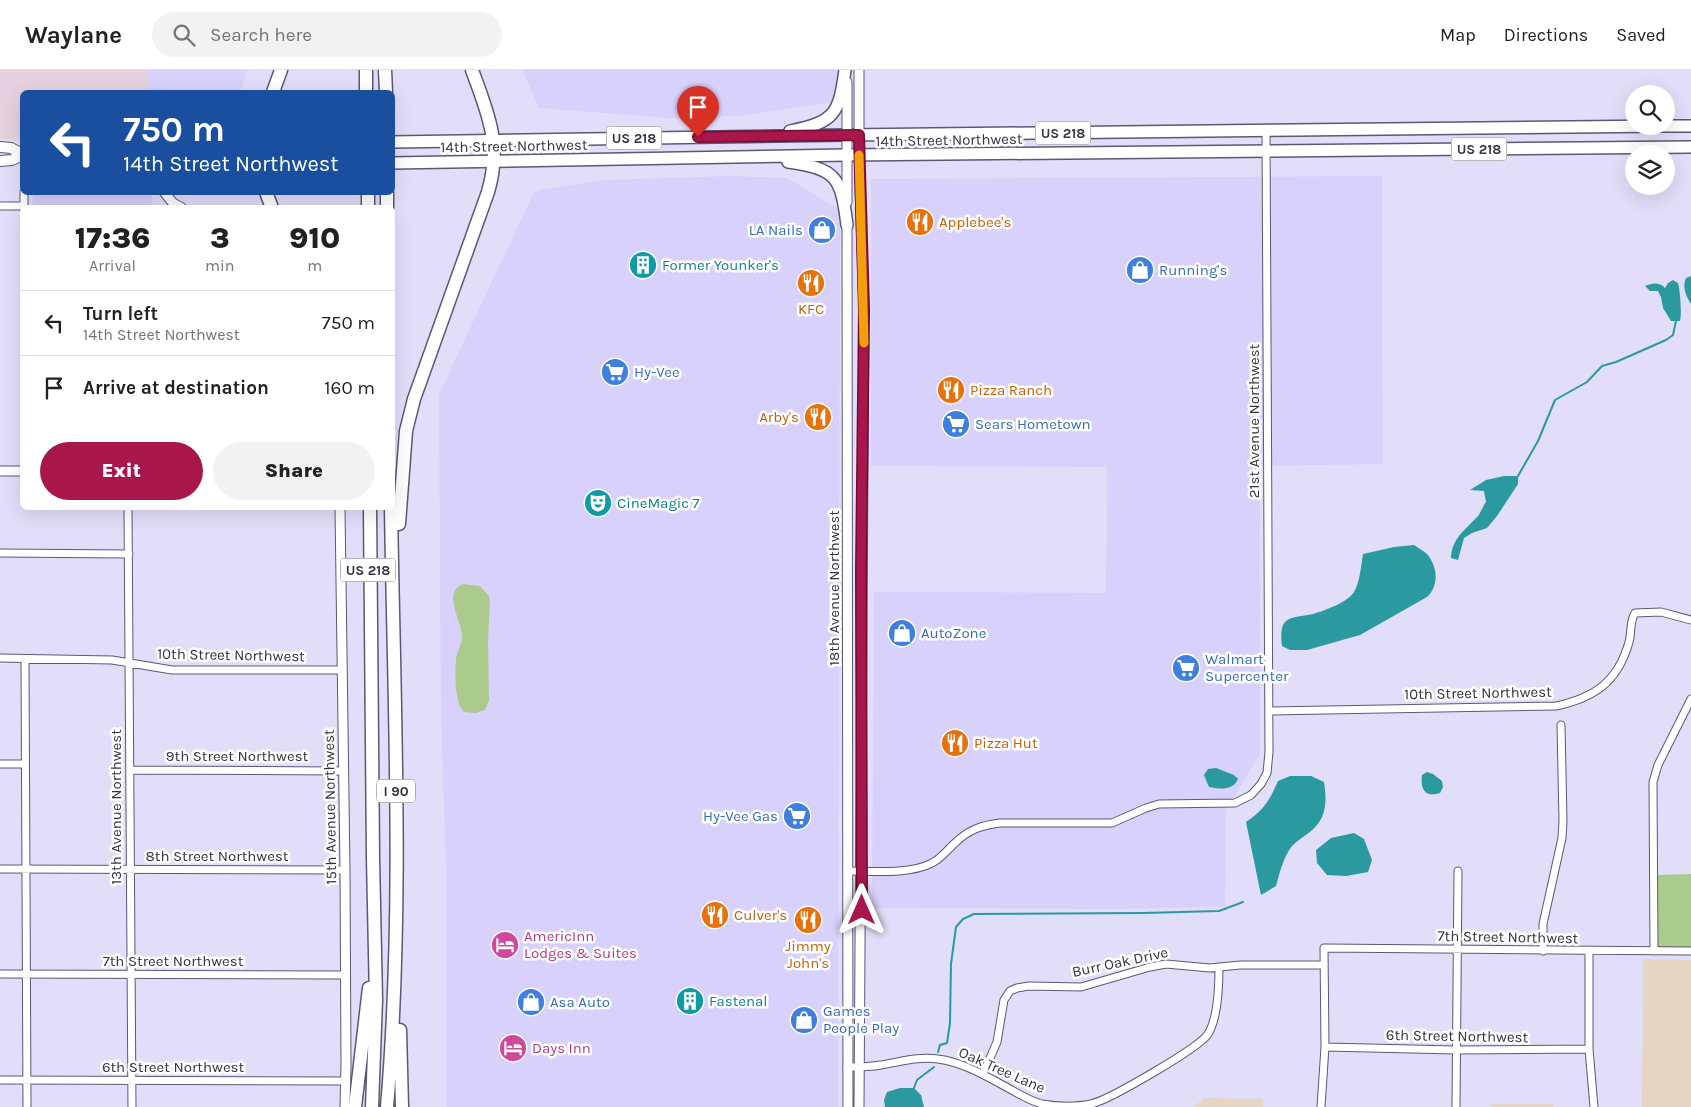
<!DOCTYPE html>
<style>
:root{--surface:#fff;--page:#f2f2f2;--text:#202124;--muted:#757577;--line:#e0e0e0;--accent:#a9164b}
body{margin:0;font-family:Karla,sans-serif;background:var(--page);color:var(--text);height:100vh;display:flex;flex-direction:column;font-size:19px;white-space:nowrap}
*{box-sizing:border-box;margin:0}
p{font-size:16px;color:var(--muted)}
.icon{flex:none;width:28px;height:28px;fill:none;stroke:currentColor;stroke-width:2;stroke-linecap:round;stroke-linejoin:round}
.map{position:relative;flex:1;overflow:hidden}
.sheet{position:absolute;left:20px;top:135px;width:375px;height:305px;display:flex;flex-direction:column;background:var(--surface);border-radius:8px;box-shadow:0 5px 20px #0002}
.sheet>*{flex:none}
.guide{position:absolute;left:20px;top:20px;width:375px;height:105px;border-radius:8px;box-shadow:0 5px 20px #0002;background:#1a4fa0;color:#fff;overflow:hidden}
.tools{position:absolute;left:1625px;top:15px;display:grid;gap:10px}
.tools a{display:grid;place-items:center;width:50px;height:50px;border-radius:50%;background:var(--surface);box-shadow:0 5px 20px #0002;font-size:25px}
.pin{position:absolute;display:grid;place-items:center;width:42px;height:42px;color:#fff;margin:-51px -21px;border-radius:50% 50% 50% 0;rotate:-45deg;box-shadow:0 0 5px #0007}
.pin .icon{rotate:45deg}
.me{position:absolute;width:55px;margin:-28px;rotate:0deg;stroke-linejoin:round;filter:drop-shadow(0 0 4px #0008)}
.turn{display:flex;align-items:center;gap:18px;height:105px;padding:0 20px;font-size:22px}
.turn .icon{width:65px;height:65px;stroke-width:2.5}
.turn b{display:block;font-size:35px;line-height:42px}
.eta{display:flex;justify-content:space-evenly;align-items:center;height:85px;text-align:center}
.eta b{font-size:30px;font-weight:800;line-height:35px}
.action{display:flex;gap:10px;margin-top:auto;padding:10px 20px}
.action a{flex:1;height:58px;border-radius:30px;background:var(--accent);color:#fff;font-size:20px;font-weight:800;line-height:58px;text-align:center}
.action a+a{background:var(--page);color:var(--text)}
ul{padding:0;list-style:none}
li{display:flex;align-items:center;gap:15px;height:65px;padding:0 20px;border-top:1px solid var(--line)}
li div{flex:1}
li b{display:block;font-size:19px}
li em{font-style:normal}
header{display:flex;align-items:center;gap:30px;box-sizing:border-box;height:70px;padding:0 25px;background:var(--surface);border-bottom:1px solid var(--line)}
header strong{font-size:24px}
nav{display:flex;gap:28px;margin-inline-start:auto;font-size:18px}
.search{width:350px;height:45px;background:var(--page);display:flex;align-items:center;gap:12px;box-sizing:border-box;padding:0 18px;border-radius:28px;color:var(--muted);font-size:19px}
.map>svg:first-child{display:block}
</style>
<header>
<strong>Waylane</strong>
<div class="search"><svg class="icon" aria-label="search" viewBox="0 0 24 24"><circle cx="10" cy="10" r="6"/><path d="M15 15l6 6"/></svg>Search here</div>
<nav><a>Map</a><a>Directions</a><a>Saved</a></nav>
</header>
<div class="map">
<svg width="1691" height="1037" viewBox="0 0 1691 1037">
<rect width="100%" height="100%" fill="#e2defa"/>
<path fill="#d7d1fb" d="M147 0H247L240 22H147Z
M522 0H838L833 32 738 46 670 48 539 38Z
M731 106 787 108 840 140 838 1037H446V794L441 651 439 324 533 124 539 120 604 110Z
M1382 106 1383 394 1260 396V683L1226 741 1225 837 1115 839 872 838 874 522 1106 523 1107 397 871 396V109Z
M33 123H152V137H32Z"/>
<path fill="#e5d5c3" d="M1643 889 1691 890V1037H1642Z
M1204 1028 1263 1029V1037H1194Z
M1491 1034H1554V1037H1491Z"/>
<path fill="#e6d1df" d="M0 0H147V22H22V70L0 69Z"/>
<path fill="#abcb8c" d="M463 514 480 516 489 526 490 532 488 570 489 631 485 640 476 643 464 642C454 633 455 602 456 589 457 581 462 574 462 567 463 552 441 523 463 514Z
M1691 804V877H1657L1658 805Z"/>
<path fill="#2b99a0" d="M1691 206V234C1686 226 1682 217 1686 208Z
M1673 210 1678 213C1680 219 1682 245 1680 251H1671L1663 238 1661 227 1658 221H1650L1645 216C1653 213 1659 212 1665 218L1668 213Z
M1504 406H1518V414L1497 446 1487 458 1472 463 1464 468 1458 490 1451 488C1452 468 1465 460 1478 446 1481 442 1483 436 1486 432L1484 421 1470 420 1486 410Z
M1414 475C1418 478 1424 481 1427 484 1438 497 1439 516 1427 527L1360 565 1307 580H1290L1282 576C1278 544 1291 549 1313 544 1324 541 1348 532 1354 522 1360 512 1361 496 1363 484L1394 477Z
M1216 698 1234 705 1238 709C1233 721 1219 719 1209 717L1204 705 1208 699Z
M1427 702 1433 704 1442 711 1443 717 1440 723C1425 728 1420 719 1422 705Z
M1290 706H1311L1324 712C1327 732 1327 748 1310 762 1304 766 1297 771 1292 776 1283 788 1280 802 1276 816L1261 825 1246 752C1265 739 1269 731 1278 711Z
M1354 763 1364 769 1372 790 1368 802 1346 806 1327 805 1317 793 1316 780 1331 768Z
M900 1018H914L921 1025 924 1037H885L884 1030 887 1022Z"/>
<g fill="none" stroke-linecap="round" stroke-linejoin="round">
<path stroke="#2b99a0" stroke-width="2" d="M1518 406 1538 371 1555 330 1587 312 1602 296 1616 292 1666 270 1673 265 1676 251
M938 982 940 975 947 973 950 953 951 894 956 857 963 849 974 844 1143 843 1219 841 1243 832
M914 1018 917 1010 934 997"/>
<defs>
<path id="minor" d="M24 122V138
M0 136H24
M128 438 132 1037
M0 483 129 484
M0 588 112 590 172 600H342
M25 589 27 1037
M1269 641 1556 636C1594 628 1618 612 1629 572 1632 562 1629 553 1635 543L1661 542 1691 550
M0 694H25
M130 700 343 701
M0 799 345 800
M847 801C872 801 909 805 932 793 941 789 947 780 955 773 968 760 982 755 1000 753H1112L1146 738 1159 734 1235 733 1251 725 1261 714 1267 703 1269 682 1266 60
M1543 881V854L1562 768 1563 751 1561 655
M1589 881V979L1594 1037
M1654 881 1653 712 1658 695 1691 629
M0 904 345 905
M1325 977 1456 980 1589 979
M847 997C859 997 870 997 881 995 900 992 919 986 938 989 962 992 986 1006 1008 1018 1019 1024 1030 1031 1042 1034 1057 1037 1077 1037 1091 1034 1109 1030 1199 978 1208 964 1218 948 1219 916 1219 897
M983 1004 997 972 1004 930 1010 921 1017 918 1029 916 1081 917 1150 897 1166 894 1210 898 1240 895H1324
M0 1010 346 1011
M1321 1037 1325 977 1324 878 1691 881
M1456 1037 1458 801"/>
<path id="tertiary" d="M859 0V86L864 240 859 1037
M847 12V132
M164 122 173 133 182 138
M847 150 848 1037
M0 401H22
M340 438 345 800 346 995 345 1037"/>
<path id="secondary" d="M0 77 11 78 22 84
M0 91 12 90 22 85"/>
<path id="primary" d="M1666 56H1691
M790 61C835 52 839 44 845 0
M392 72 846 65 1664 56
M788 92C837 99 841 107 847 155
M392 93 846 85 1691 77"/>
<path id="motorway" d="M366 0V22
M385 0 386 22
M273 22 281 0
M266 122 272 138
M368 122V138
M387 122V138
M370 438 373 788 376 930 372 1037
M399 454 406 361 414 329 488 122C502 75 488 43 472 0
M400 960 402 1037
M355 1037 369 918
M387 1037C404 838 394 637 391 438"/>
</defs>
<use href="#minor" stroke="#5c5775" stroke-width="9"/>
<use href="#tertiary" stroke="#5c5775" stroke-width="11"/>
<use href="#secondary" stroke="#5c5775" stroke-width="12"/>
<use href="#primary" stroke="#5c5775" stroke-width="14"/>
<use href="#motorway" stroke="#5c5775" stroke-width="15"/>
<use href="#minor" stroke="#fff" stroke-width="7"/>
<use href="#tertiary" stroke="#fff" stroke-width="9"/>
<use href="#secondary" stroke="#fff" stroke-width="10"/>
<use href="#primary" stroke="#fff" stroke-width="11"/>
<use href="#motorway" stroke="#fff" stroke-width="12"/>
</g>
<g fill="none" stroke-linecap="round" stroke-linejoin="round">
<defs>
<path id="route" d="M698 67 859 65 864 240 861 502 862 840"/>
</defs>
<use href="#route" stroke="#6e0e31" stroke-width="12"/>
<use href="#route" stroke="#a9164b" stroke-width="9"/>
<path stroke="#f59e0b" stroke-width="9" d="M859 85 864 273"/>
</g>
<defs>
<symbol id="restaurant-disc" viewBox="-11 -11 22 22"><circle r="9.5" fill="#e8710a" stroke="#fff"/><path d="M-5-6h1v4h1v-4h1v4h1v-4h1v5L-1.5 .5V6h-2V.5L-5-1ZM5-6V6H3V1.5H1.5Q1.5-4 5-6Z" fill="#fff"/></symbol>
<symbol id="shop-disc" viewBox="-11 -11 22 22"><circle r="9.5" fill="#3f7fe0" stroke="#fff"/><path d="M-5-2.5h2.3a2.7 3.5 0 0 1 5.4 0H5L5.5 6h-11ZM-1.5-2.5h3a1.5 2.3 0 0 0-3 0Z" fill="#fff"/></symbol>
<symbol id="building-disc" viewBox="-11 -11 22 22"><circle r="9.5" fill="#0f9aa8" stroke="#fff"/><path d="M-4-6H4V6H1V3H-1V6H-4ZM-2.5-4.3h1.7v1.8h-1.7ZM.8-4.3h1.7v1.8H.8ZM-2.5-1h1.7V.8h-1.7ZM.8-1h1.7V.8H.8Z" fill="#fff"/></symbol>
<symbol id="supermarket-disc" viewBox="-11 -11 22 22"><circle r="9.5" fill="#3f7fe0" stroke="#fff"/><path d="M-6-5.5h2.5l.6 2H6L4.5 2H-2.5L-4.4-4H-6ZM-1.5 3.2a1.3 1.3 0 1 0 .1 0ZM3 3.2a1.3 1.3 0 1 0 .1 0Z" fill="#fff"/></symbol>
<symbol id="theatre-disc" viewBox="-11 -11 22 22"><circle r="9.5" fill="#0f9aa8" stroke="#fff"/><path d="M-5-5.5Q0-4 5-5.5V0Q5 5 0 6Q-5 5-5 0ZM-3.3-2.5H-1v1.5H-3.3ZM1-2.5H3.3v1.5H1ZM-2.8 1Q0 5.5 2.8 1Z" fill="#fff"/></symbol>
<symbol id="hotel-disc" viewBox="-11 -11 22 22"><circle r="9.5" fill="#d1479c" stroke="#fff"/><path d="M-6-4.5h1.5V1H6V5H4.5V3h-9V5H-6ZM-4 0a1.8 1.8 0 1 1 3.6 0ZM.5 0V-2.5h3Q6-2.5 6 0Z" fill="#fff"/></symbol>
</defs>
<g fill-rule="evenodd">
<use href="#restaurant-disc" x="904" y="136" width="32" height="32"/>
<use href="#shop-disc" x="806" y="144" width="32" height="32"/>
<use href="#building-disc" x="627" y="179" width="32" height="32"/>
<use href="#shop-disc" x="1124" y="184" width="32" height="32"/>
<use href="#restaurant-disc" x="795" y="197" width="32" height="32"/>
<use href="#supermarket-disc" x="599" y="286" width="32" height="32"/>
<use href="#restaurant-disc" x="935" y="304" width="32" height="32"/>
<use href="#restaurant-disc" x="802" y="331" width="32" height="32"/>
<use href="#supermarket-disc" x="940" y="338" width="32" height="32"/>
<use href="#theatre-disc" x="582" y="417" width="32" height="32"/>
<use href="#shop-disc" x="886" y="547" width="32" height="32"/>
<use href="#supermarket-disc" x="1170" y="582" width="32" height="32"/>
<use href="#restaurant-disc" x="939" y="657" width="32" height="32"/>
<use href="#supermarket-disc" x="781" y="730" width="32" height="32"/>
<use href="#restaurant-disc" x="699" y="829" width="32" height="32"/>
<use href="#restaurant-disc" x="792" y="834" width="32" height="32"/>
<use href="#hotel-disc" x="489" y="859" width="32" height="32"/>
<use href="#building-disc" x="674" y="915" width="32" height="32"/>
<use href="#shop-disc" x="515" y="916" width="32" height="32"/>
<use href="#shop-disc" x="788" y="934" width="32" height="32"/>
<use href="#hotel-disc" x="497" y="962" width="32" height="32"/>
</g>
<g text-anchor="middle" stroke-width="5" stroke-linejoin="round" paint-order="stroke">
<g fill="#fff" stroke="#717079" stroke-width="1">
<rect x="1035.5" y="51.5" width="55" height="23" rx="4"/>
<rect x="606.5" y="56.5" width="55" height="23" rx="4"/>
<rect x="1451.5" y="67.5" width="55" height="23" rx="4"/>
<rect x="340.5" y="488.5" width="55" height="23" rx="4"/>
<rect x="377" y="709.5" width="38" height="23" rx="4"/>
</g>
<g font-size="14" font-weight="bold" fill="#343240">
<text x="1063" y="68">US 218</text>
<text x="634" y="73">US 218</text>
<text x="1479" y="84">US 218</text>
<text x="368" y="505">US 218</text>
<text x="396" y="726">I 90</text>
</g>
<g font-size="15" fill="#343240" stroke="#fff">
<text transform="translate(949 70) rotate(-1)" y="5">14th Street Northwest</text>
<text transform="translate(514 76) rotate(-1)" y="5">14th Street Northwest</text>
<text transform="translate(1254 351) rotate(-90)" y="5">21st Avenue Northwest</text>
<text transform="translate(834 518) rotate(-90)" y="5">18th Avenue Northwest</text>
<text transform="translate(231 585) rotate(1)" y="5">10th Street Northwest</text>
<text transform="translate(1478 623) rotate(-1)" y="5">10th Street Northwest</text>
<text x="237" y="691">9th Street Northwest</text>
<text transform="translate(116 737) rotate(-90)" y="5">13th Avenue Northwest</text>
<text transform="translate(330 737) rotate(-91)" y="5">15th Avenue Northwest</text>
<text x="217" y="791">8th Street Northwest</text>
<text transform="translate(1508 867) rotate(1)" y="5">7th Street Northwest</text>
<text x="173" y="896">7th Street Northwest</text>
<text transform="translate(1120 892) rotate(-12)" y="5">Burr Oak Drive</text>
<text transform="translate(1457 966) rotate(1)" y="5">6th Street Northwest</text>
<text x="173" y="1002">6th Street Northwest</text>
<text transform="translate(1002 1000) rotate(24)" y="5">Oak Tree Lane</text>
</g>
<g font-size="15" fill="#c56008" stroke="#fff" text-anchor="start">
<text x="939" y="157">Applebee's</text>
<text x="811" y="244" text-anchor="middle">KFC</text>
<text x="970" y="325">Pizza Ranch</text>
<text x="799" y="352" text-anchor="end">Arby's</text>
<text x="974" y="678">Pizza Hut</text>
<text x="734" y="850">Culver's</text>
<text x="808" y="881" text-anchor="middle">Jimmy<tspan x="808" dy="17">John's</tspan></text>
</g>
<g font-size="15" fill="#366cbe" stroke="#fff" text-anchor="start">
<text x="803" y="165" text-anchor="end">LA Nails</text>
<text x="1159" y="205">Running's</text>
<text x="634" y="307">Hy-Vee</text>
<text x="975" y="359">Sears Hometown</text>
<text x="921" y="568">AutoZone</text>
<text x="1205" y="594">Walmart<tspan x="1205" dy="17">Supercenter</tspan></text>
<text x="778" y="751" text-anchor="end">Hy-Vee Gas</text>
<text x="550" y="937">Asa Auto</text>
<text x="823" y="946">Games<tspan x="823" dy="17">People Play</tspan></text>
</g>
<g font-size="15" fill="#0d838f" stroke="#fff" text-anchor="start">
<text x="662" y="200">Former Younker's</text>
<text x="617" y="438">CineMagic 7</text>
<text x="709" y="936">Fastenal</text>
</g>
<g font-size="15" fill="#b23c85" stroke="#fff" text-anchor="start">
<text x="524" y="871">AmericInn<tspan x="524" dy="17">Lodges &amp; Suites</tspan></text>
<text x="532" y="983">Days Inn</text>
</g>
</g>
</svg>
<div class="tools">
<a><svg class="icon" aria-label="search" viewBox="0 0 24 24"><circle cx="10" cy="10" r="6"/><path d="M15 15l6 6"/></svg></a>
<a><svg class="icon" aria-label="layers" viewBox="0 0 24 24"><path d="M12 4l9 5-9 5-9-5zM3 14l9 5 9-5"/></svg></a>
</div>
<div class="pin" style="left:698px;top:67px;background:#d93025"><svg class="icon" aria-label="arrive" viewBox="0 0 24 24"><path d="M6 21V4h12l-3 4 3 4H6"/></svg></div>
<svg class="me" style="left:862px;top:840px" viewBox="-20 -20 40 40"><path d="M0-17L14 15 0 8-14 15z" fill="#a9164b" stroke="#fff" stroke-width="4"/></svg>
<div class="guide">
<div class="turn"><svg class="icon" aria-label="left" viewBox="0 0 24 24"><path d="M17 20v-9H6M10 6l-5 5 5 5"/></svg><div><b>750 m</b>14th Street Northwest</div></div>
</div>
<section class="sheet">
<div class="eta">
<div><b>17:36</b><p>Arrival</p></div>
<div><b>3</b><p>min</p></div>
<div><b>910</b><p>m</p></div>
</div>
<ul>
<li><svg class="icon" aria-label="left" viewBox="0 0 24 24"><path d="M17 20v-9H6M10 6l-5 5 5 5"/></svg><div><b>Turn left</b><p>14th Street Northwest</p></div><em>750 m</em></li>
<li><svg class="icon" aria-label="arrive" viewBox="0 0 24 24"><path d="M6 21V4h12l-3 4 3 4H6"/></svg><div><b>Arrive at destination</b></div><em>160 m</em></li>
</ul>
<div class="action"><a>Exit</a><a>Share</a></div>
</section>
</div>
